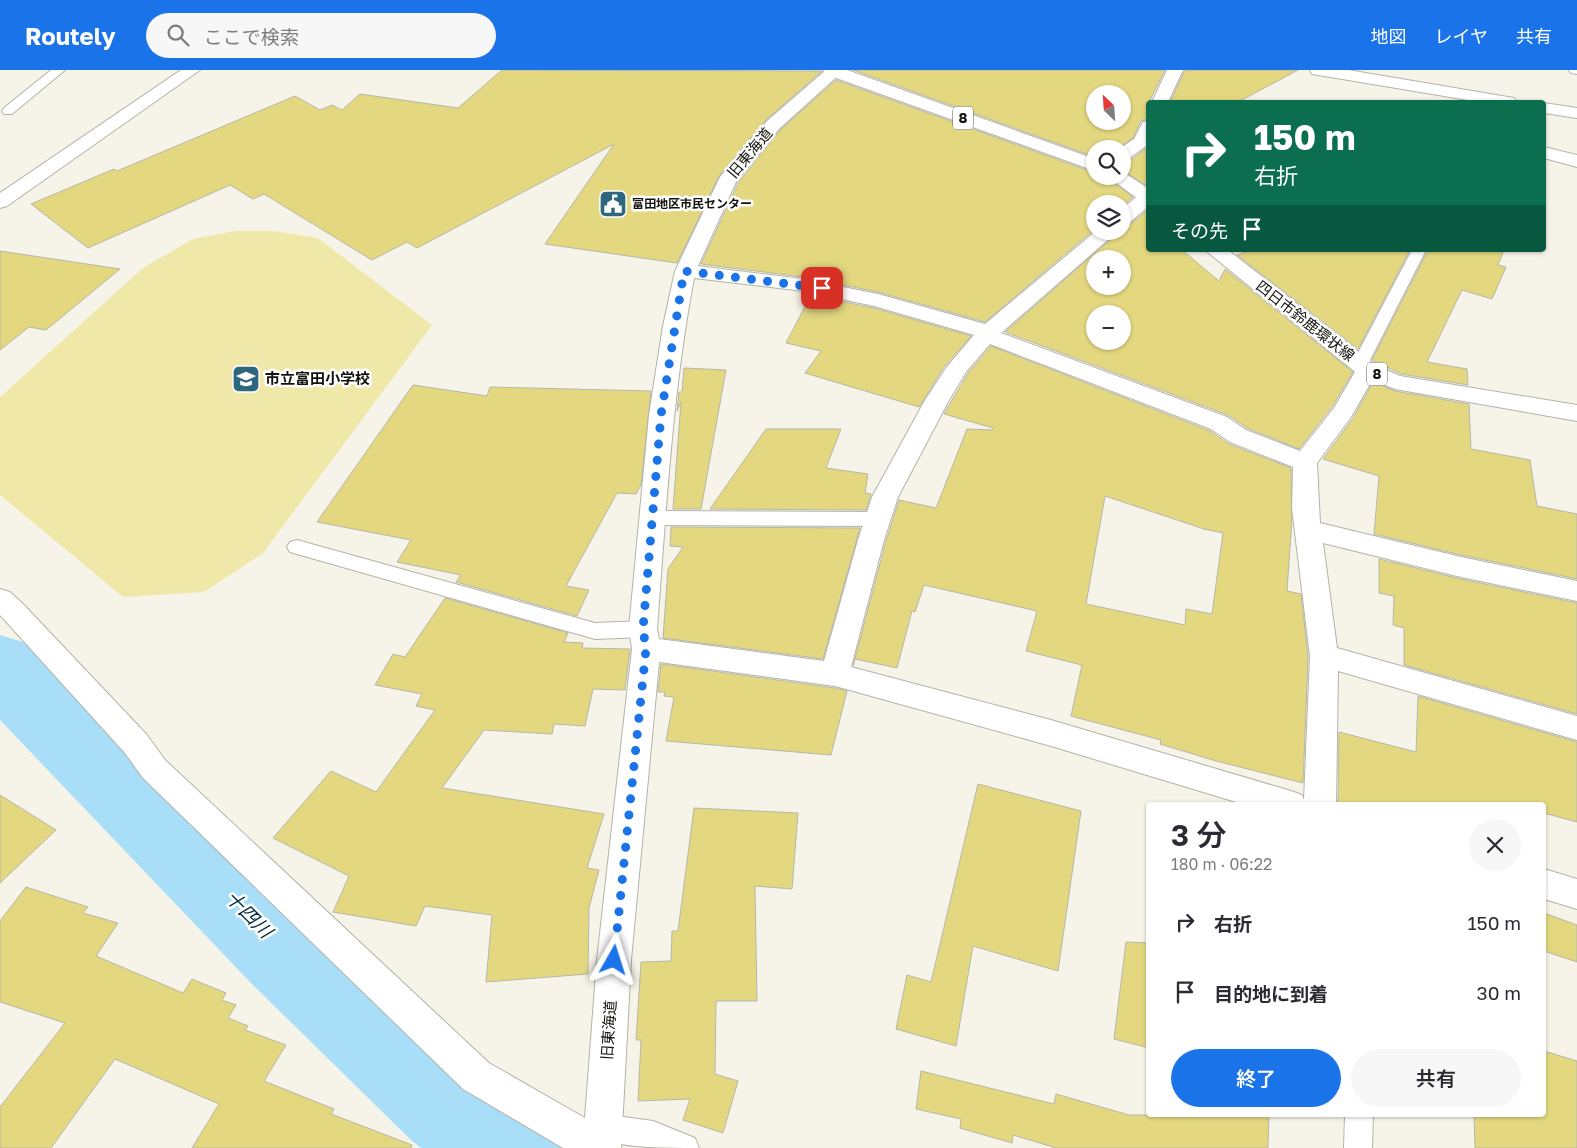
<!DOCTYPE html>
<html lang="ja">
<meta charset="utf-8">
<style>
:root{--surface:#fff;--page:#f7f7f7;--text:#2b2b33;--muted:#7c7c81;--accent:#1a73e8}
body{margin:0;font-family:"Golos Text","Noto Sans JP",sans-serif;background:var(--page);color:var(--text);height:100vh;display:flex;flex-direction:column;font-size:19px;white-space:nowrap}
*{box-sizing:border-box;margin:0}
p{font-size:16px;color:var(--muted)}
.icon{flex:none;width:28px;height:28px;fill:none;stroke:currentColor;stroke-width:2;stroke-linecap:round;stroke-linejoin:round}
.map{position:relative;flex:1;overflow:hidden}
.drawer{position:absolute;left:1146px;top:732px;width:400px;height:315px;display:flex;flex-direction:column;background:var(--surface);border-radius:5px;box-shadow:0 1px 4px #0004}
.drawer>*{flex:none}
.hud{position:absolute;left:1146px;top:30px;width:400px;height:152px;border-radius:5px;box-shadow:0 1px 4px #0004;background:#0b6e4f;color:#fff;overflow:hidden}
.needle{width:32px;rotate:335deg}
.controls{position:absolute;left:1086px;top:15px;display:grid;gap:10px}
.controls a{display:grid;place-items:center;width:45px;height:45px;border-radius:50%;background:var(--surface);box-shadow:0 1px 4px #0004;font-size:25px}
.pin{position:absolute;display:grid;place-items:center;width:42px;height:42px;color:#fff;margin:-21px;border-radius:10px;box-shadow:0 2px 8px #0006}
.me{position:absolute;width:55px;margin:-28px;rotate:6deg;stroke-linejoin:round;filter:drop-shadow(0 0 4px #0008)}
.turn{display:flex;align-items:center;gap:18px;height:105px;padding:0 25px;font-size:22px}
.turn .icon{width:65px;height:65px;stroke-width:2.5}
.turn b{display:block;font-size:35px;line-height:42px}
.then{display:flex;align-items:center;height:48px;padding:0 25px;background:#0003;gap:10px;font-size:19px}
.round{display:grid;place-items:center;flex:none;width:52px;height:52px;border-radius:26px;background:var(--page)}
.headline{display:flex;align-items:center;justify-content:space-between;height:85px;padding:0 25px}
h1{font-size:30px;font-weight:600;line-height:38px}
.action{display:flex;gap:10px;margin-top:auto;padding:10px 25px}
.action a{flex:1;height:58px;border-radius:30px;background:var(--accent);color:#fff;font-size:20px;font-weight:600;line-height:58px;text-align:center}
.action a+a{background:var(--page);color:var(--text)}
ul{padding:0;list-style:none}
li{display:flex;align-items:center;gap:15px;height:70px;padding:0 25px}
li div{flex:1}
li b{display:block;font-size:19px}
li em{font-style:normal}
header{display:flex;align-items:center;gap:30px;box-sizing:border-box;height:70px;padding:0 25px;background:var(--accent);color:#fff}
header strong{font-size:24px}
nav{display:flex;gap:28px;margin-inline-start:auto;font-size:18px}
.search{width:350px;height:45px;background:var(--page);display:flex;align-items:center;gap:12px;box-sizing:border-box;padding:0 18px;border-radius:28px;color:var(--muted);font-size:19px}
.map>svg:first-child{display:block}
</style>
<header>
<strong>Routely</strong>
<div class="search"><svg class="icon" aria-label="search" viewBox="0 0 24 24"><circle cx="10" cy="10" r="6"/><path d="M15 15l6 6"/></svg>ここで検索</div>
<nav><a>地図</a><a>レイヤ</a><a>共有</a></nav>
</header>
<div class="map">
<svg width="1577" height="1078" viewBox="0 0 1577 1078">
<rect width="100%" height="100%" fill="#f6f4e8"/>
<path fill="#f0e8a9" d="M235 161H274L318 168 432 255 263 483 204 522 123 527 0 425V327L143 198 193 169Z"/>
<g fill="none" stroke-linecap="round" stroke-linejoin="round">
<path fill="#a8def8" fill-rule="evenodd" d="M0 565 29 574 318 846 484 995 548 1040 564 1078H421L410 1069 250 912 0 650Z"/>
</g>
<path fill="#e3d880" stroke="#b7b6aa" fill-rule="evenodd" d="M502 0 822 1 766 50 719 106 677 193 545 174 614 74 417 178 407 172 372 190 264 124 253 129 230 115 88 178 31 134 114 99 117 101 295 26 320 40 332 35 342 40 360 24 458 38Z
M853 0H1165L1149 32V49L1141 51 1133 68 1117 79H1095V87ZM1095 24H1122V51H1095Z
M1185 0H1298L1238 32H1170Z
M836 10 1095 103V106H1105L1133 127 1122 136V134H1095V159L985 252 878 222 803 207 701 194 738 113 780 60Z
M1149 76V117L1122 100V92L1129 91Z
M1149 139V180H1182L1219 211 1225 199 1353 302 1332 337 1299 379 1247 358 1228 345 1005 262 1120 161H1122V157L1130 154ZM1095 189H1122V216H1095ZM1095 244H1122V271H1095Z
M1252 180H1410L1358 279 1237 185Z
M1428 180H1504L1498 195 1506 197 1492 229 1462 220 1427 292 1467 299 1468 315 1401 304 1372 290Z
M0 181 120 199 46 260 29 257 0 280Z
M811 225 874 238 971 266 944 297 919 337 805 303 821 281 786 273Z
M991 276 1210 361 1229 374 1291 398 1292 449 1287 521 1301 524 1308 586 1303 713 1216 691 1160 674 1161 670 1071 646 1082 595 1026 581 1037 541 924 515 915 542 912 541 897 598 855 589 853 596 886 471 899 430 936 438 967 359 992 360 993 358 944 344 968 303ZM1105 426 1204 459 1223 463 1212 544 1186 539 1185 555 1086 534Z
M684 298 726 300 701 439H673L681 332 677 341 679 322H682Z
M1373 312 1395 321 1469 334 1471 379 1530 390 1537 436 1577 444V509L1461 485 1374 464 1379 406 1323 389 1353 348Z
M413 315 487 326 490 317 651 321 641 415 636 424 617 423 566 516 589 520 577 546 456 512 461 505 397 492 411 470 317 452Z
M766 359H841L826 398 868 404 865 423 871 424 866 440 710 439Z
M671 457 860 458 823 589 663 568 668 499 683 477 670 476Z
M1379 489 1461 509 1577 533V644L1404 595V558L1393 555 1394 526 1379 523Z
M445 528 568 563 564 572 583 573 582 578 630 579 625 620 593 619 585 656 554 654 552 664 484 660 442 718 604 744 587 798 599 800 589 838 588 904 486 912 492 845 425 836 416 856 333 842 349 806 273 768 331 701 376 722 435 640 416 636 422 624 375 615 393 584 405 587Z
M661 594 835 618 847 621 831 685 666 671 674 627 664 626 665 622H658Z
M1418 626 1577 672V752L1544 743V735H1338L1339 662 1416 682Z
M978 714 1081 741 1058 901 973 876 956 976 896 959 907 905 931 912Z
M0 725 56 760 0 813Z
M694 738 798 743 792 819 755 816 757 931H716L715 1004 738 1011 723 1063 683 1050 690 1029 638 1031 641 970H636L641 892 671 891 672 861H678Z
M26 817 88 837 83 843 118 853 96 886 183 923 192 909 226 923 222 930 236 935 228 948 248 956 245 960 286 975 264 1011 334 1039 331 1044 412 1075 411 1078H192L219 1034 115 989 51 1078H0V1037L65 953 0 932V851Z
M1544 843 1577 855V892L1544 881Z
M1126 872 1149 873V978L1114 969Z
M1544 981 1577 991V1078H1475L1474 1045H1544Z
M921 1001 1054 1034 1056 1024 1129 1045H1269L1268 1078H1056L1013 1065 1012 1073 960 1058 961 1049 916 1039Z"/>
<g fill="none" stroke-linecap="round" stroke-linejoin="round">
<defs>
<path id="service" d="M51 0H65L12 44H4L2 41 4 38Z
M1569 0H1577V4L1571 3Z
M1412 180H1426L1368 294 1366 298 1360 299 1354 298 1352 294Z
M653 441 877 442 884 444 886 449 884 454 877 456 653 455 646 453 644 448 646 443Z
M297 470 595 553 643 551 650 553 653 559 650 565 643 567 595 569 290 482 287 477 290 472Z
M602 1044 653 1051 695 1068 699 1078C664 1078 625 1078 592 1068L588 1058 592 1048Z
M1345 1045H1373L1372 1078H1344Z"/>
<path id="minor" d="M181 0H200L7 136 0 138V123Z
M826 0 843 1 779 59 736 112 698 196 803 209 878 224 985 254 1096 161H1118L1001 263 1227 347 1246 360 1300 381 1334 338 1359 295 1367 293 1375 295 1378 300 1351 347 1317 393 1320 453 1461 487 1577 511V531L1461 507 1323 473 1337 578 1577 646V670L1338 601 1336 735H1246L1051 676 835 616 659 592 631 890 621 1078H563L463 1019 143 708 125 683 0 545V519L10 522 23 534 147 665 165 690 489 993 585 1048 597 890 632 579 629 559 649 345 663 256 675 201 720 107 767 51ZM694 208 803 221 874 236 974 265 946 298 924 332 872 427 858 470 824 591 659 569 657 559C666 441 672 324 694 208ZM990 274 1211 359 1230 372 1293 397 1292 438 1310 586 1304 730 1302 725 1291 721 1051 650 851 597 884 470 898 427 948 332 966 302Z
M1167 0H1183L1168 32H1152Z
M1310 0H1348L1508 27 1514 28 1517 32H1480L1312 4Z
M1544 33 1577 38V48L1544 43Z
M1149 51V74L1128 89 1122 90V79H1119L1134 69 1143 52Z
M1544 77 1577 85V97L1544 88Z
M1149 121V136L1129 153 1122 155V139L1141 123Z
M1544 799 1577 809V839L1544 829Z"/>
<path id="primary" d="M823 0H847L1095 89V101L825 4Z
M1123 102 1149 119V134L1142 132 1107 106H1122Z
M1205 180H1228L1375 295 1400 306 1577 335V351L1395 319 1359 305Z"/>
</defs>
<use href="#service" stroke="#b4b3a7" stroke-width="2"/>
<use href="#minor" stroke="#b4b3a7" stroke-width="2"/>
<use href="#primary" stroke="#b4b3a7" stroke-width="2"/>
<use href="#service" fill="#fff" fill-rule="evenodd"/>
<use href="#minor" fill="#fff" fill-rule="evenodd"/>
<use href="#primary" fill="#fff" fill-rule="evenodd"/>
</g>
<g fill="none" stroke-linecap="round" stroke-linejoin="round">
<path stroke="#1a73e8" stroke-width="9" stroke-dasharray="0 16.2" d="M614 890 646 579 643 559 661 345 684 201 822 218"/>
</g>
<defs>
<symbol id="civic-square" viewBox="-11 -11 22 22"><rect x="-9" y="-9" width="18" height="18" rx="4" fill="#2c667f" stroke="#fff"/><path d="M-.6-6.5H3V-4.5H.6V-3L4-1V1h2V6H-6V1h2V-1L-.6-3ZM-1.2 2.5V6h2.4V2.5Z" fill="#fff"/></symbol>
<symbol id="school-square" viewBox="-11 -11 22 22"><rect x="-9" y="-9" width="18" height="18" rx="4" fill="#2c667f" stroke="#fff"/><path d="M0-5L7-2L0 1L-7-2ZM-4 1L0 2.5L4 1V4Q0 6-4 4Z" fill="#fff"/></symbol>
</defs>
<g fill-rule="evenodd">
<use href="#civic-square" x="597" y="118" width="32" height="32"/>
<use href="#school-square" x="230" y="293" width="32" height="32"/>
</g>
<g text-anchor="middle" stroke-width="5" stroke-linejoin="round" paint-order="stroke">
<g font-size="12" font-weight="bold" fill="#13120e" stroke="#fff" text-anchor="start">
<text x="632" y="138">富田地区市民センター</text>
</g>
<g fill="#fff" stroke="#5a5956" stroke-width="1">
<rect x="953" y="36.5" width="20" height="23" rx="4"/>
<rect x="1367" y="292.5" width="20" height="23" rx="4"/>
</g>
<g font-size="14" font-weight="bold" fill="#13120e">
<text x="963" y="53">8</text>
<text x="1377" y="309">8</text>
</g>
<g font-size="15" fill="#13120e" stroke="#fff">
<text transform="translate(750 83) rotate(-50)" y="5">旧東海道</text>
<text transform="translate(1305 251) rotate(38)" y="5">四日市鈴鹿環状線</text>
<text transform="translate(609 960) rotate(-86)" y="5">旧東海道</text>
</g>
<g font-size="15" font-weight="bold" fill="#13120e" stroke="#fff" text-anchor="start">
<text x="265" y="314">市立富田小学校</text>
</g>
<g font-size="19" font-style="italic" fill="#002e3f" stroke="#fff">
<text transform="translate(249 844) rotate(45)" y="7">十四川</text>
</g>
</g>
</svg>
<div class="controls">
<a><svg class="needle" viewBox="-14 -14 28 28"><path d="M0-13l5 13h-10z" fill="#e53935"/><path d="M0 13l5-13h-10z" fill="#7c7c81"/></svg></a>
<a><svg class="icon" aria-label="search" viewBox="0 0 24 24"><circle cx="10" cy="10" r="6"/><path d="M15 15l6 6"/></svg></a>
<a><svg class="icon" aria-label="layers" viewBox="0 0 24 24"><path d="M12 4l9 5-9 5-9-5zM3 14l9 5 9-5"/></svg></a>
<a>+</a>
<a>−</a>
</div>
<div class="pin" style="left:822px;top:218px;background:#d93025"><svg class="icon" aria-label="arrive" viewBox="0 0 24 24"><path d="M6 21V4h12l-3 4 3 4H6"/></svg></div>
<svg class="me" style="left:614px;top:890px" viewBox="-20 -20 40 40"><path d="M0-17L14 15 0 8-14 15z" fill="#1a73e8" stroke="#fff" stroke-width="4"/></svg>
<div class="hud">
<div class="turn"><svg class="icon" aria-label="right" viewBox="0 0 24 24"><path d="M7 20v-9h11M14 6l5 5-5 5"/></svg><div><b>150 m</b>右折</div></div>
<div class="then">その先<svg class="icon" aria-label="arrive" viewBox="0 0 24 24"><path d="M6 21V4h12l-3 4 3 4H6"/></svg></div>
</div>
<section class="drawer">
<div class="headline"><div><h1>3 分</h1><p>180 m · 06:22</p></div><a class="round"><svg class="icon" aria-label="close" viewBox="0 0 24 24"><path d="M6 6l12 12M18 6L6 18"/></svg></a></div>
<ul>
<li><svg class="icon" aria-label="right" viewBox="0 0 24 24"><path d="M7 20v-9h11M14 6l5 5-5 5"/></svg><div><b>右折</b></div><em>150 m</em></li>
<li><svg class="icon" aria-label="arrive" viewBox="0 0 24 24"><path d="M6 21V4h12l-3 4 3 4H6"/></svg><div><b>目的地に到着</b></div><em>30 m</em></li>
</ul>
<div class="action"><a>終了</a><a>共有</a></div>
</section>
</div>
